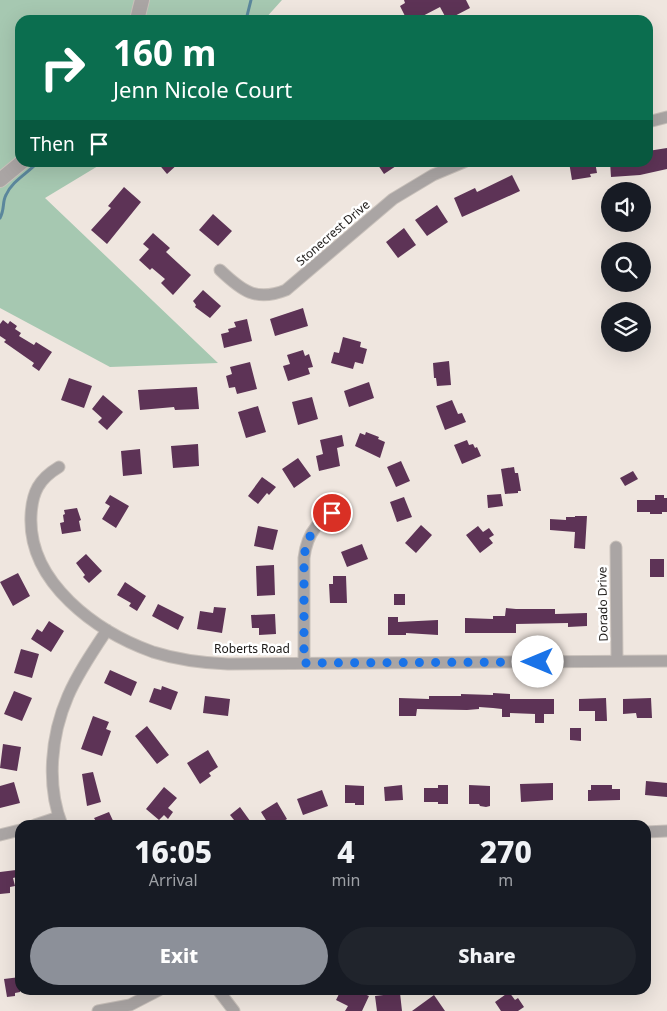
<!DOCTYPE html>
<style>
:root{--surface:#171b24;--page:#20242c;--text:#f1f3f6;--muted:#9ea1a6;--accent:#8c9099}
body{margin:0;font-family:"Noto Sans",sans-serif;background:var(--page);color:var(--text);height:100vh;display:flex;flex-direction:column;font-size:19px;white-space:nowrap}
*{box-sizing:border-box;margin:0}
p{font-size:16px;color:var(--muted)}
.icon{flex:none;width:28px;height:28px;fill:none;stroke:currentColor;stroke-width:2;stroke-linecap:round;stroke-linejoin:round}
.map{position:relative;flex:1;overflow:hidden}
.drawer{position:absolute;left:15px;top:820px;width:636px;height:175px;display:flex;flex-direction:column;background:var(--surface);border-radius:15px;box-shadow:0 5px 20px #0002}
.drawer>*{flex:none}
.hud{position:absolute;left:15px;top:15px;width:638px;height:152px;border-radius:15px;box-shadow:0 5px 20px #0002;background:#0b6e4f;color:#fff;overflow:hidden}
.fabs{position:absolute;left:601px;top:182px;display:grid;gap:10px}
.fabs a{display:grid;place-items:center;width:50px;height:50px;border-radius:50%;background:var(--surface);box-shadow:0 5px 20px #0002;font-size:25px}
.pin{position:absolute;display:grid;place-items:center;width:42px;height:42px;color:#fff;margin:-21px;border:2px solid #fff;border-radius:50%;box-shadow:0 1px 5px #0007}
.me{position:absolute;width:55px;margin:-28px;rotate:270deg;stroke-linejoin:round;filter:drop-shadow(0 0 4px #0008)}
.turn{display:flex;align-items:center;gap:18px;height:105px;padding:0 15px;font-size:22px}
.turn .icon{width:65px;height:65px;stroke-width:2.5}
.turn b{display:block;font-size:35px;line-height:42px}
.then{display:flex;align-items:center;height:48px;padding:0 15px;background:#0003;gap:10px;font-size:19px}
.eta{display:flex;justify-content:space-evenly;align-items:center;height:85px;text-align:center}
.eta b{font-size:30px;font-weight:800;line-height:35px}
.button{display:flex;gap:10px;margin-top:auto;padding:10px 15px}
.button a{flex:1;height:58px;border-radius:30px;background:var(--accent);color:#fff;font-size:20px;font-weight:800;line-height:58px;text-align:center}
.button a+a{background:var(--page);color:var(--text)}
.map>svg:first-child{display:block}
</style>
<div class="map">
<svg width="667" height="1011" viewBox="0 0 667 1011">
<rect width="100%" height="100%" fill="#efe6df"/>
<path fill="#a6c8b1" d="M0 0H282L264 20H20V162L103 163 45 198 218 363 110 367 0 308Z"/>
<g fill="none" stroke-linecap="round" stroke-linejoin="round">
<path stroke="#5b879c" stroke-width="3" d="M246 20 251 0
M0 218C5 209 2 202 6 195 12 181 28 173 38 162"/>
</g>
<path fill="#5d3356" d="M404 0H466L470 8 447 20 440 7 415 20H407L400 6 405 3Z
M667 148V169L640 175 611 177 610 162H648V151Z
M157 162H180L167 174Z
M376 162H402L384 174Z
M569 162H595L597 173 590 174 591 177 572 180Z
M512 175 520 191 462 217 454 198 475 188 477 192Z
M124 187 141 202 107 244 91 230 111 208 108 206Z
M437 205 448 222 427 236 415 220Z
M213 214 232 231 218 246 199 230Z
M404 228 416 245 398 258 386 242Z
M153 233 170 248 166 252 191 275 173 295 161 283 165 279 152 268 150 270 139 260 149 249 143 244Z
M203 290 221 306 210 318 195 307 196 305 193 301Z
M303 308 308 326 275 336 270 319Z
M247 319 252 341 224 348 221 334 229 332 228 329 236 327 234 322Z
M3 320 8 324 10 321 17 326 15 329 21 333 19 336 34 345 36 342 52 352 39 371 32 366 34 363 4 342 6 340 0 336V324Z
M343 337 361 342 360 347 367 349 363 364 355 362 353 369 331 363 334 352 339 353Z
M303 350 305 356 309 354 313 367 308 368 310 374 288 381 283 366 290 364 287 355Z
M449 361 451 385 437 386 436 378H434L433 363Z
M250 362 257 389 237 394 235 387 229 388 226 376 232 374 230 367Z
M69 378 92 386 84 408 61 400Z
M369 382 374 398 349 407 344 391Z
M197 387 199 409 175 410 174 407 140 410 138 390Z
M103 395 123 412 107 430 98 422 102 418 92 409Z
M312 397 318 419 298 425 292 402Z
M452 400 458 414 462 413 466 422 445 430 436 406Z
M258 406 266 432 246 438 238 412Z
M366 432 379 437 378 439 385 442 380 458 355 446 360 433 365 435Z
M342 435 344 446 337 448 340 466 319 471 316 456 323 454 320 440Z
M467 440 469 445 473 444 475 448 477 447 481 456 462 464 454 445Z
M198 444 199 466 173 468 171 446Z
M140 449 142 474 123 476 121 451Z
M298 458 311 476 294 488 282 469Z
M401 461 410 481 396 487 387 467Z
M514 467 515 473H518L521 491H518V493L505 494 501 469Z
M633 471 638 479 625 486 620 478Z
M262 477 276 487 269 495 267 493 258 504 248 496Z
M501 494 503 506 488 508 487 495Z
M110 495 129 506 116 528 102 519 110 506 105 503Z
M655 495H664V498H667V512H662V514H650V512H637V500H655Z
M404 497 412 517 397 522 390 502Z
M77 508 81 520 79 521 81 531 62 534 60 523 64 522 63 515 65 514 64 510Z
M575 516H587L585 549 574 548 575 532 550 530V519L566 520V517H575Z
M421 525 432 535 416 553 405 543Z
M258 526 278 530 273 550 254 546Z
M478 526 483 532 489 528 494 535 489 538 493 543 480 553 466 535Z
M362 544 368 559 347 567 341 552Z
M86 554 102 571 89 583 83 577 85 575 76 563Z
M650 559H664V577H650Z
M274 565 275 595 257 596 256 566Z
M18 573 30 596 13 606 0 582Z
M333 576H346L347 603H330L329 584H333Z
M125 582 146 596 137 611 129 606 131 603 117 595Z
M394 594H405V605H394Z
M158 604 184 617 178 630 152 616Z
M214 607 226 608 222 633 197 629 200 611 213 613Z
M506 608 516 609H555V614L587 613V626L568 627V623L516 624V633H465V618L493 619V616H505Z
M275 614 276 634 259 635V628H252L251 615Z
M388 617H398V622L438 620V635L406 633V635H388Z
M49 621 64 631 51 652 31 639 37 629 42 632Z
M21 649 39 654 32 678 14 673Z
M110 670 137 682 131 696 104 683Z
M162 686 178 692 171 710 149 702 154 688 161 690Z
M14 691 32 698 22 721 4 714Z
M493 693 510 694V699H554V714H544V723H535V714L510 713V717H502V709L493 708 479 707V709L467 710 417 709 416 716H399V698L429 699V696H461V694L493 695Z
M205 696 230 699 228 716 203 713Z
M606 698 607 721H595V711H579V699Z
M651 698 652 718H637L636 713 623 714V699Z
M93 716 109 722 106 729 111 731 102 756 81 749Z
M147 726 169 755 157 764 135 736Z
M570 728H581V741L570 740Z
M3 744 21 747 17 771 0 768Z
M208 750 218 767 209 773 211 776 200 784 187 763Z
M93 772 101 802 87 806 82 774Z
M646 781 667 783V797L645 795Z
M14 782 20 803 0 808V786Z
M553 783V800L521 802 520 784Z
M345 785 364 786V805H355V803H345Z
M402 785 403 800 385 801 384 787Z
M438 785H448V804H438V802H424V788H438Z
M469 785 490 786V806L486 807 480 806 479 804H469Z
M591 785H612V789H620V800L588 801V790H591Z
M164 787 177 798 168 808 173 812 168 819 164 815 159 820 146 809Z
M322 790 328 806 303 815 297 799Z
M277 802 287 819 277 825H269L261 812Z
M240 807 253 825H227L234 820 230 815Z
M109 812 115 825H98L94 818Z
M16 870 17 877 13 878 15 886 10 887V893L0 894V872Z
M20 977V992L15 993V996L7 997 4 979Z
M341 990H346L356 995 357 991 369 996 362 1011H345L348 1006 336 1000Z
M509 992 515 1000 518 998 524 1007 518 1011H501L495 1002Z
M400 993 402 1011H377L375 996Z
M434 995 445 1011H412Z"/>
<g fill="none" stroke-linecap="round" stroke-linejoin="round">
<defs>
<path id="minor" d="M648 122 667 117
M220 270C242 291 256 302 286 290L393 199 433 175 464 162
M59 467C39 479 32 492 31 516 28 583 97 632 153 652 178 660 203 663 228 664L667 661
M616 547 617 661
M304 663V558C307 532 320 517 344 508
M35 825 59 817
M62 825C46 785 51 735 68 696 78 673 93 651 107 630
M646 832 667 831
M0 835 20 830
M218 990 234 1011
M98 1011 130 1005 159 990"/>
<path id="tertiary" d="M137 20 142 0
M0 180 22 162"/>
</defs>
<use href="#minor" stroke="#c9c1bb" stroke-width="13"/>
<use href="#tertiary" stroke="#c9c1bb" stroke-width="16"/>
<use href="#minor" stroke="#aaa5a4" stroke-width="11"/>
<use href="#tertiary" stroke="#aaa5a4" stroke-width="14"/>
</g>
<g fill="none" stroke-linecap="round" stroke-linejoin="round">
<path stroke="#1a73e8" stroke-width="9" stroke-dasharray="0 16.2" d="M332 513C315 523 306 539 304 558V663L538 662"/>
</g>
<g text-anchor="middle" stroke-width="5" stroke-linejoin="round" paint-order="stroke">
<g font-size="12" fill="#1b1816" stroke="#fff">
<text transform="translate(333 233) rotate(-41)" y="4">Stonecrest Drive</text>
<text transform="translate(603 604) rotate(-91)" y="4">Dorado Drive</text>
<text x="252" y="653">Roberts Road</text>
</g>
</g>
</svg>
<div class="fabs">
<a><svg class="icon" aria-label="sound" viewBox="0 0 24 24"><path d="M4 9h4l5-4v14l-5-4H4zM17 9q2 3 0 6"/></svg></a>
<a><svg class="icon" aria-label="search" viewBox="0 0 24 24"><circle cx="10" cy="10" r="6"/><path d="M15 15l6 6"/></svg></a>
<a><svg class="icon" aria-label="layers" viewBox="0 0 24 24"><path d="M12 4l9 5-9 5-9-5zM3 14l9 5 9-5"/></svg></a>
</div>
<div class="pin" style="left:332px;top:513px;background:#d93025"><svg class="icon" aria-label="arrive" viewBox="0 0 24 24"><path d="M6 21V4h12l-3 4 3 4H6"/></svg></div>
<svg class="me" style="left:538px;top:662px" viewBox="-20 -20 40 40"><circle r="19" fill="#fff"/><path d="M0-13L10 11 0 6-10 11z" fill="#1a73e8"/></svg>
<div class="hud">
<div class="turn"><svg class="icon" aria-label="right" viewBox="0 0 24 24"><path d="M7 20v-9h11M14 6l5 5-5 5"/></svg><div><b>160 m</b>Jenn Nicole Court</div></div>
<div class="then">Then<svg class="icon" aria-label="arrive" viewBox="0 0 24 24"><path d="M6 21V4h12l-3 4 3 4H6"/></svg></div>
</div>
<section class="drawer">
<div class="eta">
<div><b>16:05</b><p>Arrival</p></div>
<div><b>4</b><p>min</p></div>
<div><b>270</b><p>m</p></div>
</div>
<div class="button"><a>Exit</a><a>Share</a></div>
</section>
</div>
